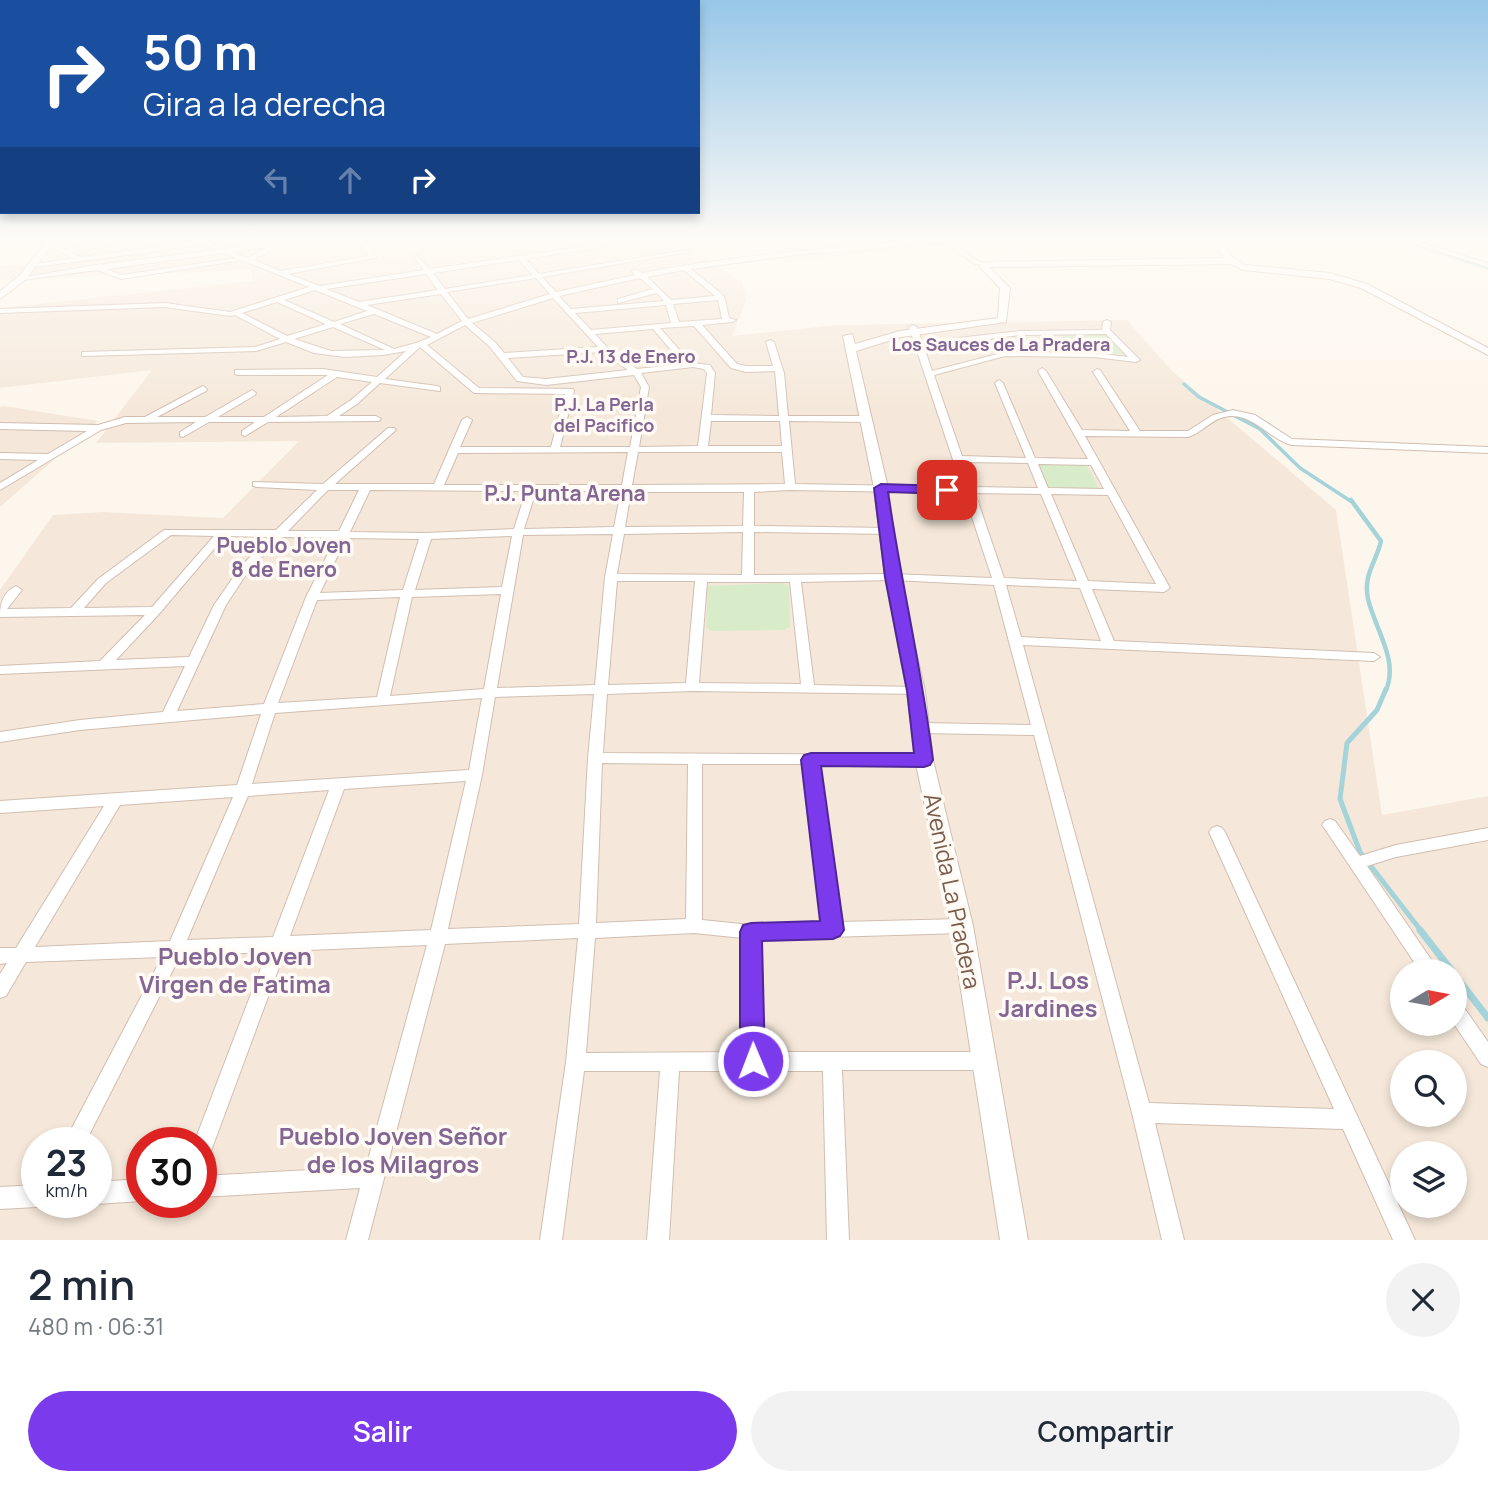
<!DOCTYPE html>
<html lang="es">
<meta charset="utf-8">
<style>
:root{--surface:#fff;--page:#f2f2f3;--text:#1f2937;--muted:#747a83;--accent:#7c3aed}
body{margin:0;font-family:Manrope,sans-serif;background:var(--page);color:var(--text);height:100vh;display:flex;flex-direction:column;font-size:26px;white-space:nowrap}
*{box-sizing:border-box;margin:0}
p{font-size:23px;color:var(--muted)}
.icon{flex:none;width:38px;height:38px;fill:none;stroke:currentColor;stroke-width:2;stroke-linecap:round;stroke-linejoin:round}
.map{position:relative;height:1240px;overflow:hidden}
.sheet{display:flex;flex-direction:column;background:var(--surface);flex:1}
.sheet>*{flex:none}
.guide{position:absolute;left:0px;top:0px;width:700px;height:214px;box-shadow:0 4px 10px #0003;background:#1a4fa0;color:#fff;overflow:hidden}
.needle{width:46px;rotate:80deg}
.tools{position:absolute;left:1390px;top:959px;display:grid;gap:14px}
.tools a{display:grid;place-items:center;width:77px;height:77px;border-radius:50%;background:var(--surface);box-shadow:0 4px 10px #0003;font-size:35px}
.speed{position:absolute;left:21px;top:1127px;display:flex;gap:14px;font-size:35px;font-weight:700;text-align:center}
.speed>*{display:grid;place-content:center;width:91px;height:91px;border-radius:50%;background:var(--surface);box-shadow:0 4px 10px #0003;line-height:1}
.speed small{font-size:18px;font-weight:400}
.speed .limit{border:10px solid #d22;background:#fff;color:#111}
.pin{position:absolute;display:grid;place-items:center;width:60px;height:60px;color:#fff;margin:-30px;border-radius:14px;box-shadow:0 4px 10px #0006}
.me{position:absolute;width:77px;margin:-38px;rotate:359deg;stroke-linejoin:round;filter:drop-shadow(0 0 5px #0008)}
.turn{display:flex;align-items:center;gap:24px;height:147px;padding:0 28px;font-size:32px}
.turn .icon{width:91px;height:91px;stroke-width:2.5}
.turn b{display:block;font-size:49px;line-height:60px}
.lanes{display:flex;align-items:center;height:66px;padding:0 28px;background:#0003;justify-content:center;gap:35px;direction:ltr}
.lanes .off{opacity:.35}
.round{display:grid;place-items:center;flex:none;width:74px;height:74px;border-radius:37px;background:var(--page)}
.summary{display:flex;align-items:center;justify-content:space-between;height:119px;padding:0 28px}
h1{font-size:42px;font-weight:600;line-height:52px}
.cta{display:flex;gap:14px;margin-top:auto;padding:14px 28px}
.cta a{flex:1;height:80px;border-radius:42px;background:var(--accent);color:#fff;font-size:28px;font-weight:600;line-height:80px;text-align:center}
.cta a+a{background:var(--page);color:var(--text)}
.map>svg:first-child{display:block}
</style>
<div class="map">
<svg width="1488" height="1240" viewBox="0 0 1488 1240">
<rect width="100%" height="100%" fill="#fdf6ec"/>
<path fill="#f5e8da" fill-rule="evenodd" d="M406 238 410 250 498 238H660L688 246 742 282 746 300 732 336 838 325 1127 320 1172 371 1336 510 1382 815 1488 796V1240H0V590L53 515 103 512 223 518 299 441 96 443 152 370 0 388V308L253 281 251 270 0 280V266L28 265 41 239 48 238ZM1402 971H1454V1024H1402ZM1402 1062H1454V1115H1402ZM37 1143H96V1202H37ZM142 1143H201V1202H142ZM1402 1153H1454V1206H1402Z
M764 238H1000L786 262Z
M4 406 98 421 0 507V407Z"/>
<path fill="#d8ecc9" d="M1106 334 1128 354 1073 352 1061 335Z
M1036 463 1086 464 1099 488 1046 489Z
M783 583 789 586 790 627 784 630 712 631 706 628 708 586Z"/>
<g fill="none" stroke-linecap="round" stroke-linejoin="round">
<path stroke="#a5d3da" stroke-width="3.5" d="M1184 384 1199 397 1260 429 1300 468 1352 502"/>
<path stroke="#a5d3da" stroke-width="4.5" d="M1351 500 1381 541C1376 563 1363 574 1368 599 1375 629 1399 660 1386 690"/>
<path stroke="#a5d3da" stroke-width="5" d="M1386 689 1377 710 1347 743 1340 799 1360 852 1422 932"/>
<path stroke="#a5d3da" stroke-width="7" d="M1420 930 1452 971
M1454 974 1488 1018"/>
<path fill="#bfe3e8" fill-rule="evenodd" d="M1387 238H1399L1488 266V270Z"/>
<defs>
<path id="minor" d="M146 238H164L71 252 81 257 197 242 190 238H199L206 241 246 238 213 244 225 249 275 242 283 238H291L254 260 280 271 369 256 357 238H363L376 257 375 258 288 274 320 286 424 270 414 257 417 255 430 269 641 238 651 239 526 259 539 274 686 250 689 252 542 277 556 292 635 275 632 271 635 269 642 273C740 254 841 247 941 239L953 243 979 262V264H975L949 246 941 243 796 255 691 269 724 296 729 318 736 320 732 322 702 325 737 364 746 366H773L766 342 770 340 774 342 784 373 788 416H866L871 419 866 422 789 421 795 484 962 487 909 327 913 325 917 327 922 342 1021 331 1102 330 1103 322 1107 320 1111 322 1110 330 1140 360 1136 362 1094 357 1005 356 934 375 962 456 1026 458 995 383 999 380 1003 383 1035 458 1088 459 1038 371 1042 368 1046 371 1082 430 1130 431 1093 372 1097 369 1100 370 1140 431H1188L1213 415 1233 410 1255 415 1292 439 1488 447V453L1291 445C1267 438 1249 408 1221 418 1209 422 1201 433 1188 437L1085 436 1170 588 1164 592 1092 589 1114 641 1374 653 1380 657 1374 661 1023 645 1149 1103 1334 1109 1209 832 1212 828 1217 826 1222 828 1225 832 1415 1240H1393L1343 1129 1155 1123 1184 1240H1162L1132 1113 1034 735 920 733 915 731 913 728 915 725 920 723 1031 725 994 585 892 580 801 582 814 685 916 687 921 688 923 691 921 694 692 691 607 694 603 753 924 755 929 756 931 760 929 764 924 765H819L840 922 962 919 968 921 970 926 968 931 962 933 760 939 762 1052H985L992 1055 995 1061 992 1067 985 1070H842L849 1240H827L823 1071H679L669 1240H647L660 1071H584L562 1240H540L566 1062 578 938 445 944 368 1240H346L360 1188 201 1197V1176L366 1167 427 945 285 951 211 1151 208 1158 201 1161V1143H194L267 952 180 956 85 1143H64L162 957 26 962 6 996 0 998V974L7 963 0 964V948H16L104 806 0 813V801L237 785 261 714 80 730 0 742V732L80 720 163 712 185 666 0 674V666L100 661 145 615 0 617C0 604 3 592 16 586L22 590 7 609 71 608 98 579 164 530H276L317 490 257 487 253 486V482L323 484 388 428H394L396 430 335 484H434L462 420 467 417 472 420 460 447H551L565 394 474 393 420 347 385 379 437 386 440 387V391L380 383 357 404 339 416H376L381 419 379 421 268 422 245 436 242 435V431L255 422H209L183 437 180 436V432L196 422 126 423 101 430 0 490V483L38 460 0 459V453L48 454 87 431 0 429V423L98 425 125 417H145L203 386 207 389 206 391 157 417H205L252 390 256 393 255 395 218 417H264L328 375H238L235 374V370L323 369 377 377 406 351 383 355 345 357 314 353 286 342 256 351 85 356H82V352L255 347 280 339 235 315 230 316 165 307 0 313V309L165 303 230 312 309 287 242 260 121 279 97 270 22 280 19 278 96 265 217 250 204 245 34 267 31 265 73 258 47 245V243L49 242 64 249ZM268 247 248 258 232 252ZM224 253 236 258 122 275 106 269ZM519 260 532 275 445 289 433 273ZM684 270 715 296 671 300 647 277ZM426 274 438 290 359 302 326 289ZM536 278 550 294 468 319 447 292ZM640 278 653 289 618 299V303L657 293 664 301 571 309 559 296ZM315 290 367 311 334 322 284 300ZM441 294 462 321 437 334 367 305ZM553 298 598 347 504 353 495 342 472 323ZM718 300 722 319 679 322 673 304ZM277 302 326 324 287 336 242 313ZM666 305 671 323 591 330 575 313ZM374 314 431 337 416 343 394 349 340 324ZM465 325 489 346 517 381 546 385 634 375 641 387 630 447H560L574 391 573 389 479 388 427 345ZM694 326 731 368 746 372 775 371 779 416 711 415 715 373 710 365 691 363 660 328ZM333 327 385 350 331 351 294 339ZM653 329 683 364 637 369 607 347 595 334ZM1106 334 1128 357 1094 353 1005 352 932 371 924 347 1021 335ZM602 352 628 370 546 379 523 377 508 358ZM693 367 704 369 707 373 698 446 639 447 649 387 641 373ZM337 377 372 382 351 400 327 416 276 417ZM711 421H780L782 446H708ZM628 452 622 485H444L458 453ZM638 452H782L785 484 632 485ZM964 462 1028 463 1038 488 972 487ZM1038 464 1091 465 1104 489 1048 488ZM328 490H359L339 531H288ZM370 490 526 491 514 529 426 533 350 532ZM790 490 964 493 992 578 892 574 754 575V532L887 534 892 531 887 528 754 526V492ZM536 491H621L614 527 524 529ZM631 492H744L743 526 625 527ZM975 493 1041 494 1077 581 1004 578ZM1051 494 1108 495 1156 584 1088 581ZM743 532 742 575 617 574 624 534ZM613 534 605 577 595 685 497 688 523 535ZM171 535 214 536 152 607 84 608 106 583ZM225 536 270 537 241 566 214 605 189 657 116 660 159 614ZM512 536 502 587 415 590 431 539ZM282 537 336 538 306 597 264 704 177 711 226 605 249 570ZM346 538 419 539 403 590 320 593ZM617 581H695L686 683 608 685ZM707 582H790L801 684 699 683ZM1006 585 1080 588 1101 641 1021 637ZM501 594 484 689 390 696 412 597ZM400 597 377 697 278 703 317 600ZM594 694 588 758 579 924 448 929 482 775 495 697ZM482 698 469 770 252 784 275 713ZM602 763 688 764 686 919 596 923ZM702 764H804L824 923 751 925 702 920ZM466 781 431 930 290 936 344 789ZM329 790 273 937 187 940 248 796ZM233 797 170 941 35 947 120 805ZM694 933 743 938V1052L586 1053 595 938Z
M513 238H530L511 241 510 240Z
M1396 238H1406L1488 263V267Z
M1330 819 1335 821 1360 856 1396 845 1488 828V840L1396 857 1367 866 1439 971H1420L1325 829 1322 825 1325 821Z
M1454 1000 1460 1002 1488 1042V1067L1481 1064 1454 1024Z
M142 1179V1201L96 1204 93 1202H96V1182Z
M37 1185V1202L44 1203 37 1207 0 1209V1187Z"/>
<path id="tertiary" d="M43 238H51L53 244 25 280 0 299V291L19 276 45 244Z
M1207 238H1216L1235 259 1245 265 1330 273 1367 284 1488 348V355L1361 288 1329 279 1243 270 1230 264 989 267 1010 288 1006 322 901 337 856 351 888 488 899 577 925 691 933 760 973 926 1028 1240H1000L951 926 915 760 907 691 885 577 874 488 843 336 852 334 855 344 900 331 998 318 1000 288 979 266V262L1225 258Z"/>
</defs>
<use href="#minor" stroke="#d1beb0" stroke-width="2"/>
<use href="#tertiary" stroke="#d1beb0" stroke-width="2"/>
<use href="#minor" fill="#fff" fill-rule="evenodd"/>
<use href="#tertiary" fill="#fff" fill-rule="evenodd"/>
</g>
<linearGradient id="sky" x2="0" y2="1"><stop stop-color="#97c7e8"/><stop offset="0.58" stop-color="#fefbf6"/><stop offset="1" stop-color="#fefbf6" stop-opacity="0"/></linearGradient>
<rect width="1488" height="412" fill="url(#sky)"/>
<path fill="#7c3aed" stroke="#51269a" stroke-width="2" d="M881 484 947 486 953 490 947 494 888 492C901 582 922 670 933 760L930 765 924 767 821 766 844 930 840 936 833 939 762 941 765 1061 762 1070 753 1073 744 1070 740 1061V932L743 925 751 923 820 921 801 760 804 755 811 753H914L907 691 885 577 874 488Z"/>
<g text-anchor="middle" stroke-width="7" stroke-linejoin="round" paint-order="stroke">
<g font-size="18" font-weight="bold" fill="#846695" stroke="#fffaf3">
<text x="1001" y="351">Los Sauces de La Pradera</text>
<text x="631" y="363">P.J. 13 de Enero</text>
<text x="604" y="411">P.J. La Perla<tspan x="604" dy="21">del Pacifico</tspan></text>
</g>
<g font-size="21" font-weight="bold" fill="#846695" stroke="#fffaf3">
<text x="565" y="501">P.J. Punta Arena</text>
<text x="284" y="553">Pueblo Joven<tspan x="284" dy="24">8 de Enero</tspan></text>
</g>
<g font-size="23" fill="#7a5c4d" stroke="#fffaf3">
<text transform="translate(952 891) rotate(78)" y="8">Avenida La Pradera</text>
</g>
<g font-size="24" font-weight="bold" fill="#846695" stroke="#fffaf3">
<text x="235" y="965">Pueblo Joven<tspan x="235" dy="28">Virgen de Fatima</tspan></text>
<text x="1048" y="989">P.J. Los<tspan x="1048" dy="28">Jardines</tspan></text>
<text x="393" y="1145">Pueblo Joven Señor<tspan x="393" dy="28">de los Milagros</tspan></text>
</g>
</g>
</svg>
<div class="tools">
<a><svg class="needle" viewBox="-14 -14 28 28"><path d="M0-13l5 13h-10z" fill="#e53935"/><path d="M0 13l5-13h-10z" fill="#747a83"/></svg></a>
<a><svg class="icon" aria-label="search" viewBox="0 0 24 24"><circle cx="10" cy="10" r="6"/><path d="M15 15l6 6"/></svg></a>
<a><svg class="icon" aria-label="layers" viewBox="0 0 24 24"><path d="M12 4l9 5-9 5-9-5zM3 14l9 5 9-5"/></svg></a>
</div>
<div class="speed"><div>23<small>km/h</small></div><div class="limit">30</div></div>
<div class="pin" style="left:947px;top:490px;background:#d93025"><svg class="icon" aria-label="arrive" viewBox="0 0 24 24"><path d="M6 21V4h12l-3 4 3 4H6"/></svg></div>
<svg class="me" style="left:753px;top:1061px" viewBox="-20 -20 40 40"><circle r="17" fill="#7c3aed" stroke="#fff" stroke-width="3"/><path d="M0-11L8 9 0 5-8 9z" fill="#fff"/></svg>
<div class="guide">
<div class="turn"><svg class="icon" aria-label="right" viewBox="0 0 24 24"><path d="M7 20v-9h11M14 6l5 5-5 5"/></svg><div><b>50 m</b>Gira a la derecha</div></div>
<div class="lanes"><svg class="icon off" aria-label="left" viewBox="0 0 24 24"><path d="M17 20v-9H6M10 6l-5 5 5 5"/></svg><svg class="icon off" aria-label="ahead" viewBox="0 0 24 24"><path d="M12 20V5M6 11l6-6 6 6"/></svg><svg class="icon" aria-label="right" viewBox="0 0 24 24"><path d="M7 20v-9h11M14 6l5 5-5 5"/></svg></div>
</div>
</div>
<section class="sheet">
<div class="summary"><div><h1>2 min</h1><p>480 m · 06:31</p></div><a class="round"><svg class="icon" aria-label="close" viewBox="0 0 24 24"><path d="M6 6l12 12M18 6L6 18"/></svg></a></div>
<div class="cta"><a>Salir</a><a>Compartir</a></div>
</section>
